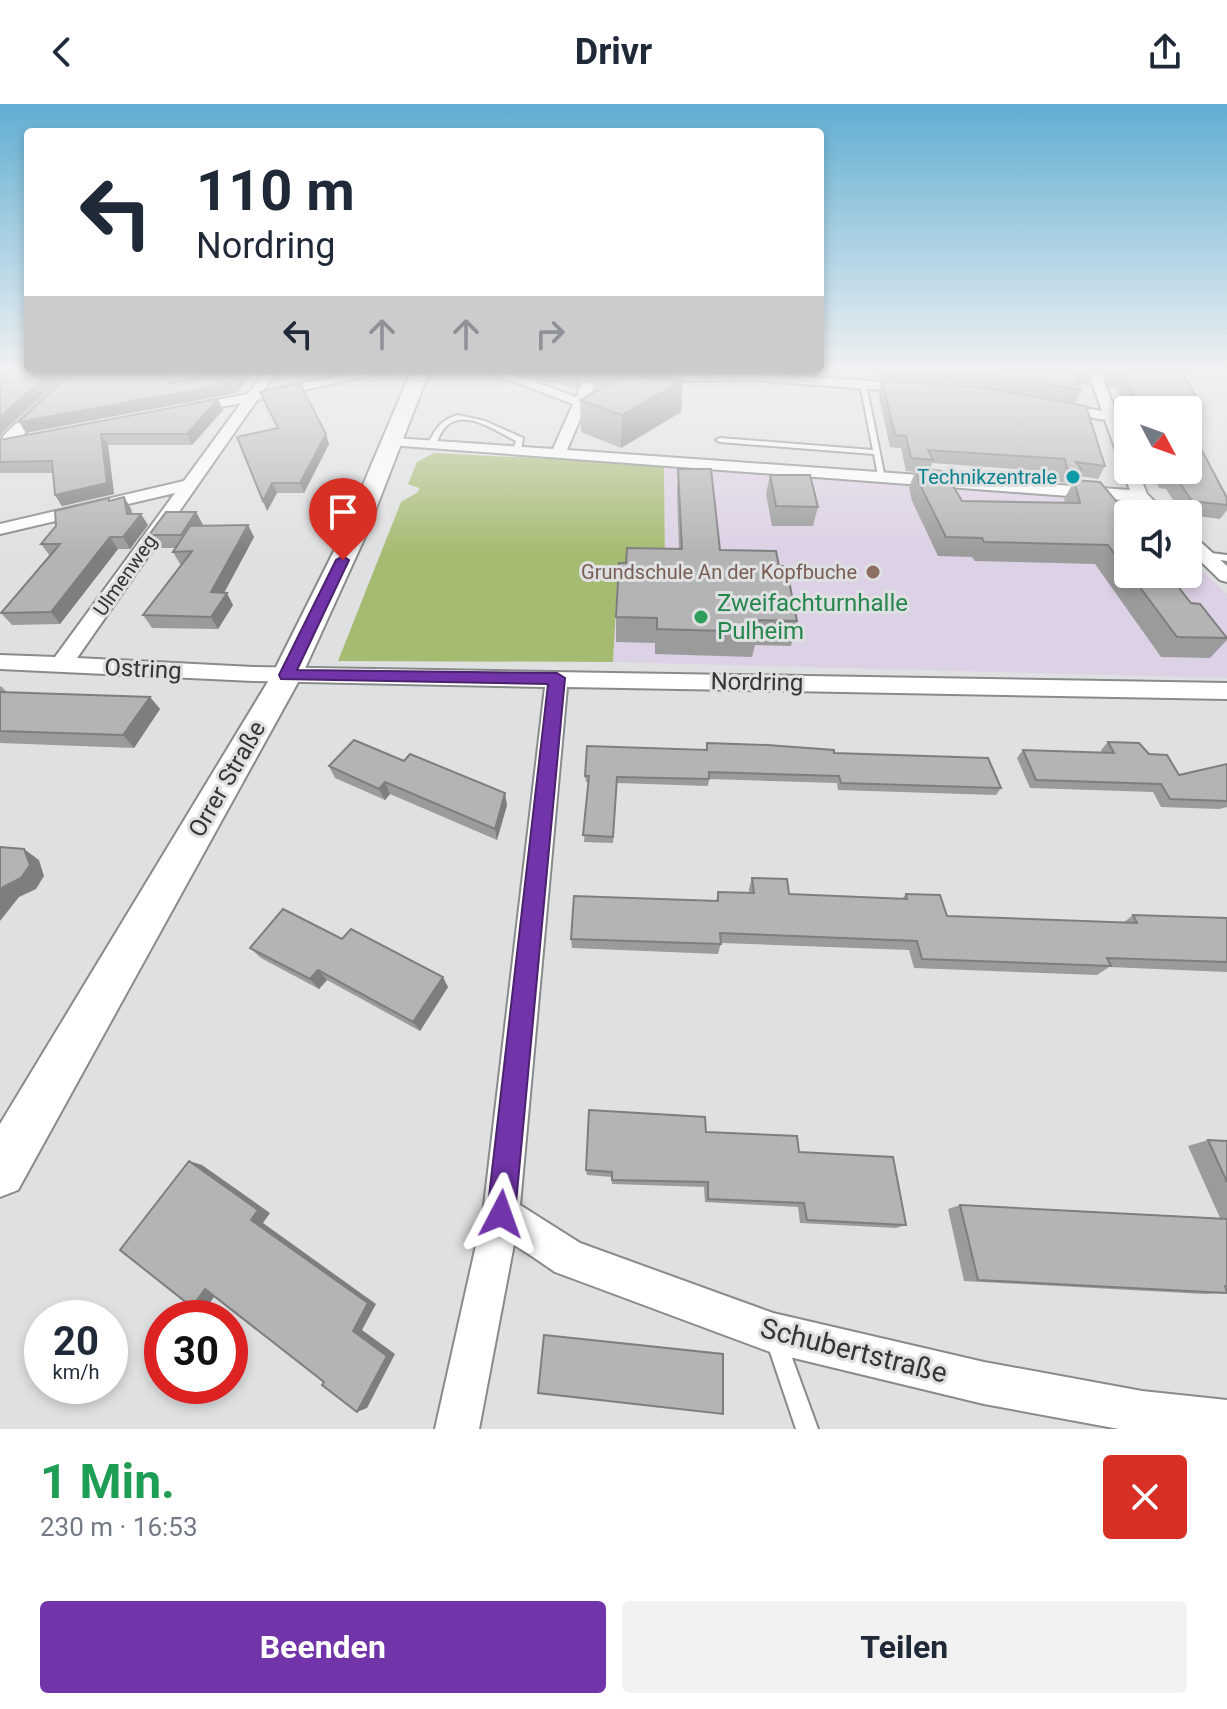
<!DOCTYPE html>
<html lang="de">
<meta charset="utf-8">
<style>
:root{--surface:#fff;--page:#f2f2f3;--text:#1f2937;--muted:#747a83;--accent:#7234a9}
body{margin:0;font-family:Roboto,sans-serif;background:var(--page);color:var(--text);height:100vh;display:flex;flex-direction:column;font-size:30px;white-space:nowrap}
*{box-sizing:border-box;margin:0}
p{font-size:26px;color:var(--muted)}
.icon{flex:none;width:44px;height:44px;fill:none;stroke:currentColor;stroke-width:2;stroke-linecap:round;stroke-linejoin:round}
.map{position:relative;height:1325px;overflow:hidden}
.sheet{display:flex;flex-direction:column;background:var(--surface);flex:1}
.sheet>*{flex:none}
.guide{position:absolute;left:24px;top:24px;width:800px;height:244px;border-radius:8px;box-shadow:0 4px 12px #0003;background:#fff;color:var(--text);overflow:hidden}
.needle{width:52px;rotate:131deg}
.fabs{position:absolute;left:1114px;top:292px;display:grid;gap:16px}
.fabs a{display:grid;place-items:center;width:88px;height:88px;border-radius:8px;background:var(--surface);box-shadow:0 4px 12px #0003;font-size:40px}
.speed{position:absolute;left:24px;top:1196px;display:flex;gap:16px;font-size:40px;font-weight:700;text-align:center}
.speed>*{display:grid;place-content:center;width:104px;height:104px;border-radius:50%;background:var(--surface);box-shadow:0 4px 12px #0003;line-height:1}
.speed small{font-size:20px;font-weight:400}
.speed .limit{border:12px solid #d22;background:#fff;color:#111}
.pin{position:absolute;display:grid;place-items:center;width:68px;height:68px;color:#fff;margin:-82px -34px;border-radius:50% 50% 50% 0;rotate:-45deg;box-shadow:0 0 8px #0007}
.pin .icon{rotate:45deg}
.me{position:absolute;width:88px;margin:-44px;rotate:4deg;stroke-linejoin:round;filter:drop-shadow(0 0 6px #0008)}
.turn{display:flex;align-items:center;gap:28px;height:168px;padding:0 40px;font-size:36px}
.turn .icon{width:104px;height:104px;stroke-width:2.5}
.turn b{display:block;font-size:56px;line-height:68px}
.lanes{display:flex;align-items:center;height:76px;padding:0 40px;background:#0003;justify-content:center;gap:40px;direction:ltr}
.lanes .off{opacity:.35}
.round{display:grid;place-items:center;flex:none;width:84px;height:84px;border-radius:8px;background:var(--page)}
.overview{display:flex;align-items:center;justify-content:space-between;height:136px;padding:0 40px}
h1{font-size:48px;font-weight:700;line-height:60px;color:#1e9e55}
.button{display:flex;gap:16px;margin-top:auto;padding:16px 40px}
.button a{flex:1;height:92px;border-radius:8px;background:var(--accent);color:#fff;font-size:32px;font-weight:700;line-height:92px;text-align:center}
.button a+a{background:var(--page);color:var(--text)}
header{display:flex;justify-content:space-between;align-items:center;height:104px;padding:0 40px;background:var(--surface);font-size:36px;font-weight:700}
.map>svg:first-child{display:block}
</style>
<header><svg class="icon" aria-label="back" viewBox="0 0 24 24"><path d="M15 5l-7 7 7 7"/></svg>Drivr<svg class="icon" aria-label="share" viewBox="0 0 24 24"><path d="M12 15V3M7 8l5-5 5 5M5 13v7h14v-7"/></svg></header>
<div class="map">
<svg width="1227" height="1325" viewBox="0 0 1227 1325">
<rect width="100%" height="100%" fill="#dfe0e1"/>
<path fill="#ddd1e5" d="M664 361 1127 397 1141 410H1128V470H1188V454L1227 490V574L613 558 618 464 665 466Z"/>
<path fill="#a6bb72" d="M434 349 664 361 665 466 618 465 613 558 338 557 401 398 418 388 419 384 408 380 417 358Z"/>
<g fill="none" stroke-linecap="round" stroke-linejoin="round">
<defs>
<path id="lane" d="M863 278 866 280 885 374 878 372 874 350 720 338 716 336 720 334 873 346 860 280Z
M458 311 485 317 523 334 521 346 517 348 513 346 516 337C499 329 468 306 449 320 441 325 439 334 435 342H429L428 340C436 324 441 316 458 311Z
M1203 448 1227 451V457L1200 453V449Z
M776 1226 783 1229 818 1325H796L766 1236 769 1229Z"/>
<path id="street" d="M75 265H88L9 345H0V337L6 329Z
M266 265H278L263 287 376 265H401L257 296 77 554 253 563 1227 579V595L567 583 520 1101 580 1139 773 1209 984 1258 1142 1287 1227 1296V1325H1119L984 1300 773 1249 555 1168 514 1140 479 1325H435L483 1110 545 583 253 577 0 565V551L55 553 175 389 0 430V420L184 377 241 299 189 309 184 308V302L248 290Z
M481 265H499L576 293 589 265H601L567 346 1130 386 1127 378 1135 373 1141 375 1147 390 1167 410H1149L1135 397 389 341 387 338 394 334 553 345 573 300Z
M1087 265H1099L1128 339V363L1120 358 1105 316 1057 307 1050 303 1057 299 1102 307Z
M749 268 910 280 917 284 910 288 749 276 639 278 633 274 639 270Z
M1188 431 1194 432 1227 462V478L1220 476 1188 445Z"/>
<path id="secondary" d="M412 265H430L365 433 302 571 18 1086 0 1093V1020L272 571 341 433Z"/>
</defs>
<use href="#lane" stroke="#898a8b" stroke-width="4"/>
<use href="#street" stroke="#898a8b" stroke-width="4"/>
<use href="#secondary" stroke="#898a8b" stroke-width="4"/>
<use href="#lane" fill="#fff" fill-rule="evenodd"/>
<use href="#street" fill="#fff" fill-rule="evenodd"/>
<use href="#secondary" fill="#fff" fill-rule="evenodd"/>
</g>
<path fill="#9b9b9c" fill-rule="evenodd" d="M507 265H701L698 267H672V275L683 276 681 308 621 344 581 328 580 296 593 289V281L591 279H581L576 286 551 277 547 279Z
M806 265H824L814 270 806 269Z
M873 265H1095L1096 268 1089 281 1080 280 1081 286 1075 299 985 282 875 274Z
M1102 265H1190L1186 273 1201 302 1193 314H1188V306H1128V310L1117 284 1109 283Z
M882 276 1105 362 1098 375 1079 372 1077 376 1128 411V470H1168L1191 499 1227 533V536L1210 554 1161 553 1095 460 975 457 972 453 938 452 912 397 909 383 915 368 906 367 901 344 890 343 878 288ZM932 359 1058 368 1060 378 1073 379 1064 395 1065 399 962 397 930 366Z
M260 288 329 340 304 389H277L267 407 277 324Z
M218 295 223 306 192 341H108L114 390 62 402 55 391 53 369H0V336Z
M678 365 720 446 779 462 797 517 791 542 755 541 752 553 655 550V539L616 538V513L626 459 679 445 677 389Z
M1151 366H1188L1227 394V406L1220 415 1182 410 1166 385 1159 384Z
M770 371 818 403 813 422H772L766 390Z
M124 393 131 405 132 410 148 421 130 445H118L60 520 12 521 1 509 50 452 41 440 110 397Z
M196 408 203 421H248L254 433 224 489 233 501 218 525 152 524 143 511 183 460H180L173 448 175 444H157L149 431Z
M0 582 2 583 7 588 150 593 160 605 134 644 0 639Z
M1108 638 1149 650 1179 671 1227 660V703L1219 705 1161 703 1153 688 1030 684 1017 654 1023 646 1102 649 1101 646Z
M707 639 834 649 1001 684 996 691 838 686 837 679 769 677 709 675 708 682 617 679 613 739 584 738 588 678H586L585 672 706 646Z
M404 657 507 701 497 736 390 690 385 696 335 674 329 662Z
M752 774 789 790 902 795 906 790 947 812 1123 819 1133 811 1227 814V868L1109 863 1097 871 914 864 909 846 721 839 718 850 572 844 571 835 716 797 718 788 749 789V785Z
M342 835 448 883 420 927 327 876 319 885 261 854 250 844Z
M706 1028 799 1048 906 1121 896 1124 800 1119 798 1103 705 1098 704 1083 612 1080V1073L587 1071 586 1066Z
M1208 1036 1227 1037V1184H1226L1227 1189 1204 1190 964 1177 948 1105 960 1101 1220 1114 1188 1042Z"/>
<path fill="#7e7e7f" d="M54 265H71L4 327 0 333V313Z
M245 265 249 275 237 289 26 329 19 318Z
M315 265H345L316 269Z
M546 265H550L551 277 547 279Z
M575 265H581V279L576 286Z
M646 265H672L671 281 633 272Z
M815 265H824L814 270Z
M683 276 681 308 621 344 622 311Z
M218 295 223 306 192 341 187 330Z
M101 330 108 341 114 390 62 402 55 391Z
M326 330 329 340 304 389 300 379Z
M272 379 277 389 267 407 263 397Z
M124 393 131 405 134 419 141 410 148 421 130 445 123 433 127 410Z
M196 408 203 421 188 444 181 431Z
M248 421 254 433 218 500 211 488Z
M110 433 118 445 60 520 51 508Z
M227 489 233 501 218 525 211 513Z
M150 593 160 605 134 644 123 631Z
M385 678 390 690 385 696 379 685Z
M505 689 507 701 497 736 495 725Z
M24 745 39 756 44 772 36 785 19 793 0 817V787Z
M318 866 327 876 319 885 310 875Z
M443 873 448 883 420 927 413 918Z
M189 1057 202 1061 270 1109 263 1119 376 1200 362 1226 395 1250 367 1304 357 1308 353 1227Z
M205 1185 219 1186 207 1203H192Z"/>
<path fill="#b4b4b5" stroke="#7e7e7f" stroke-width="2" d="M11 265H54L0 313V273Z
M75 265H165L170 279 245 265 233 279 19 318Z
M605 265H646L633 272 683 276 622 311 580 296 626 272Z
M924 265H1095L1096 268 1076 266 1081 286 990 270Z
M1113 265H1181L1201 302 1177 299 1181 306H1139L1124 271H1116Z
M882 276 989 284 1086 302 1105 362 1076 358 1082 366 1067 365 1065 355 928 346 933 356 911 354 906 332 895 331Z
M300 280 326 330 300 379H272L263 397 237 333 278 324 260 288Z
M218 295 187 330H101L107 379 55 391 52 357 0 358V336Z
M1188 320 1227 394V401L1192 397 1175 372 1168 371 1166 366H1188Z
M678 365H711L720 446 776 447 779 462H786L797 517 756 516 758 528 657 525V514L616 513 619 459H626L627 444 682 445Z
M916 365 944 367 962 397 1080 399 1074 376 1100 378 1128 411V419H1127L1128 420V468L1108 441 984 438 982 434 946 433 919 379Z
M770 371H810L818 403 776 402Z
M124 393 127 410H141L123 433H110L51 508 1 509 60 440H41L56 422 55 407 109 394V397Z
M166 408H196L181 431H149Z
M248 421 211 488 227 489 211 513 143 511 192 447 173 448 190 422Z
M1130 470H1168L1191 499 1200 500 1227 534 1177 533Z
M0 588 150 593 123 631 0 627Z
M354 636 404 657 410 650 505 689 495 725 385 678 379 685 329 662Z
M1108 638 1139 639 1149 650 1167 651 1179 671 1227 660V697L1170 695 1161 680 1036 676 1023 646 1114 649Z
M707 639 767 641 834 646V649L988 654 1001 684 841 679 839 672 771 670 709 668V675L617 673 613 733 583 731 589 672H585L587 642 707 646Z
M0 743 24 745 30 761 21 774 3 783 0 787Z
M752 774 787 775 789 790 907 795 906 790 940 791 947 812 1137 819 1133 811 1227 814V858L1107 854 1111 862 922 855 917 837 720 829 721 840 571 835 574 792 718 797V788L754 789Z
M283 805 342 835 351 825 443 873 413 918 318 866 310 875 250 844Z
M589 1006 705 1013 706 1028 797 1032 799 1048 893 1053 906 1121 807 1116 804 1099 708 1095V1078L612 1076V1068L586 1066Z
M1208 1036 1227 1037V1078Z
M189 1057 258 1106 251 1116 368 1199 353 1227 387 1252 357 1308 322 1281 324 1278 205 1185 192 1203 120 1146Z
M960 1101 1227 1115V1182H1225L1227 1189 978 1176Z
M544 1231 723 1250V1310L538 1289Z"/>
<linearGradient id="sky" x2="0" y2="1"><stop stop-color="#60aed2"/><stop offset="0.59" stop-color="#f1f1f2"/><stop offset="1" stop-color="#f1f1f2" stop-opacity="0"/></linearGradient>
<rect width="1227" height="450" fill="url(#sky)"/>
<path fill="#7234a9" stroke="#4a226e" stroke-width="2" d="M343 452 349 456 297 566 557 569 565 574 515 1110 511 1120 501 1124 491 1120 487 1110 548 580 281 575 279 571 336 456Z"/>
<circle fill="#0f9aa8" stroke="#dfe0e1" stroke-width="3" cx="1073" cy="373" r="8"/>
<circle fill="#8d6e63" stroke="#dfe0e1" stroke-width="3" cx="873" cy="468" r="8"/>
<circle fill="#2e9e5b" stroke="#dfe0e1" stroke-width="3" cx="701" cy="513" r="8"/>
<g text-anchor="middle" stroke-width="6" stroke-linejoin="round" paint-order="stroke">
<g font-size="20" fill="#0d838f" stroke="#dfe0e1" text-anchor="end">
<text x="1057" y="380">Technikzentrale</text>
</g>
<g font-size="20" fill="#785e54" stroke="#dfe0e1" text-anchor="end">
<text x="857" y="475">Grundschule An der Kopfbuche</text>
</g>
<g font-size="20" fill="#353536" stroke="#dfe0e1">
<text transform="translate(125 471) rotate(-55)" y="7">Ulmenweg</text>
</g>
<g font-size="24" fill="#27864d" stroke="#dfe0e1" text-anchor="start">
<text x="717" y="507">Zweifachturnhalle<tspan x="717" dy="28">Pulheim</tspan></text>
</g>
<g font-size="24" fill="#353536" stroke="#dfe0e1">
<text transform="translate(143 565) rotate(3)" y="8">Ostring</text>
<text transform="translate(757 578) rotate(1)" y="8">Nordring</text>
<text transform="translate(227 675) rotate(-60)" y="8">Orrer Straße</text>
</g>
<g font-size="28" fill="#353536" stroke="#dfe0e1">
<text transform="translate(854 1246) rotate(14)" y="10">Schubertstraße</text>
</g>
</g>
</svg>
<div class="fabs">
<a><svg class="needle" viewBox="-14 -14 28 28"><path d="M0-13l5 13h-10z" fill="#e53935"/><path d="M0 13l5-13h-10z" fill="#747a83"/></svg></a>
<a><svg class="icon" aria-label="sound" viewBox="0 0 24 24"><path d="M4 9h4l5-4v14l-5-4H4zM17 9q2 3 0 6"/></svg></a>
</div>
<div class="speed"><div>20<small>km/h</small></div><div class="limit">30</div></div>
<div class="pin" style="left:343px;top:456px;background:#d93025"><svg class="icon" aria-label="arrive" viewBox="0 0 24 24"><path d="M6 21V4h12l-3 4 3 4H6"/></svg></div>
<svg class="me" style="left:501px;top:1110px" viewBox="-20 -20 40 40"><path d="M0-17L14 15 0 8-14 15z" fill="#7234a9" stroke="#fff" stroke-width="4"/></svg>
<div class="guide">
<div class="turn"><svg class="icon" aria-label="left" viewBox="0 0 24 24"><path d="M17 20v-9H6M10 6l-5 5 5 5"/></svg><div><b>110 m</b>Nordring</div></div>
<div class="lanes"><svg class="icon" aria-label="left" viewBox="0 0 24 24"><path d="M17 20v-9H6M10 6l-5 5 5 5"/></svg><svg class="icon off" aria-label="ahead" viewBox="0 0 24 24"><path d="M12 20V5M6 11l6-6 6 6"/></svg><svg class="icon off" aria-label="ahead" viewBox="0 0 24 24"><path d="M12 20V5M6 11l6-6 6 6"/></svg><svg class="icon off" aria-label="right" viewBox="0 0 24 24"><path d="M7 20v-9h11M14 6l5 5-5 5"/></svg></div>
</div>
</div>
<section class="sheet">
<div class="overview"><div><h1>1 Min.</h1><p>230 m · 16:53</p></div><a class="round" style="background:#d93025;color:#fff"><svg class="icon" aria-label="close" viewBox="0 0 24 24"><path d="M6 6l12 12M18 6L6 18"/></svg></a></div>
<div class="button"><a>Beenden</a><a>Teilen</a></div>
</section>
